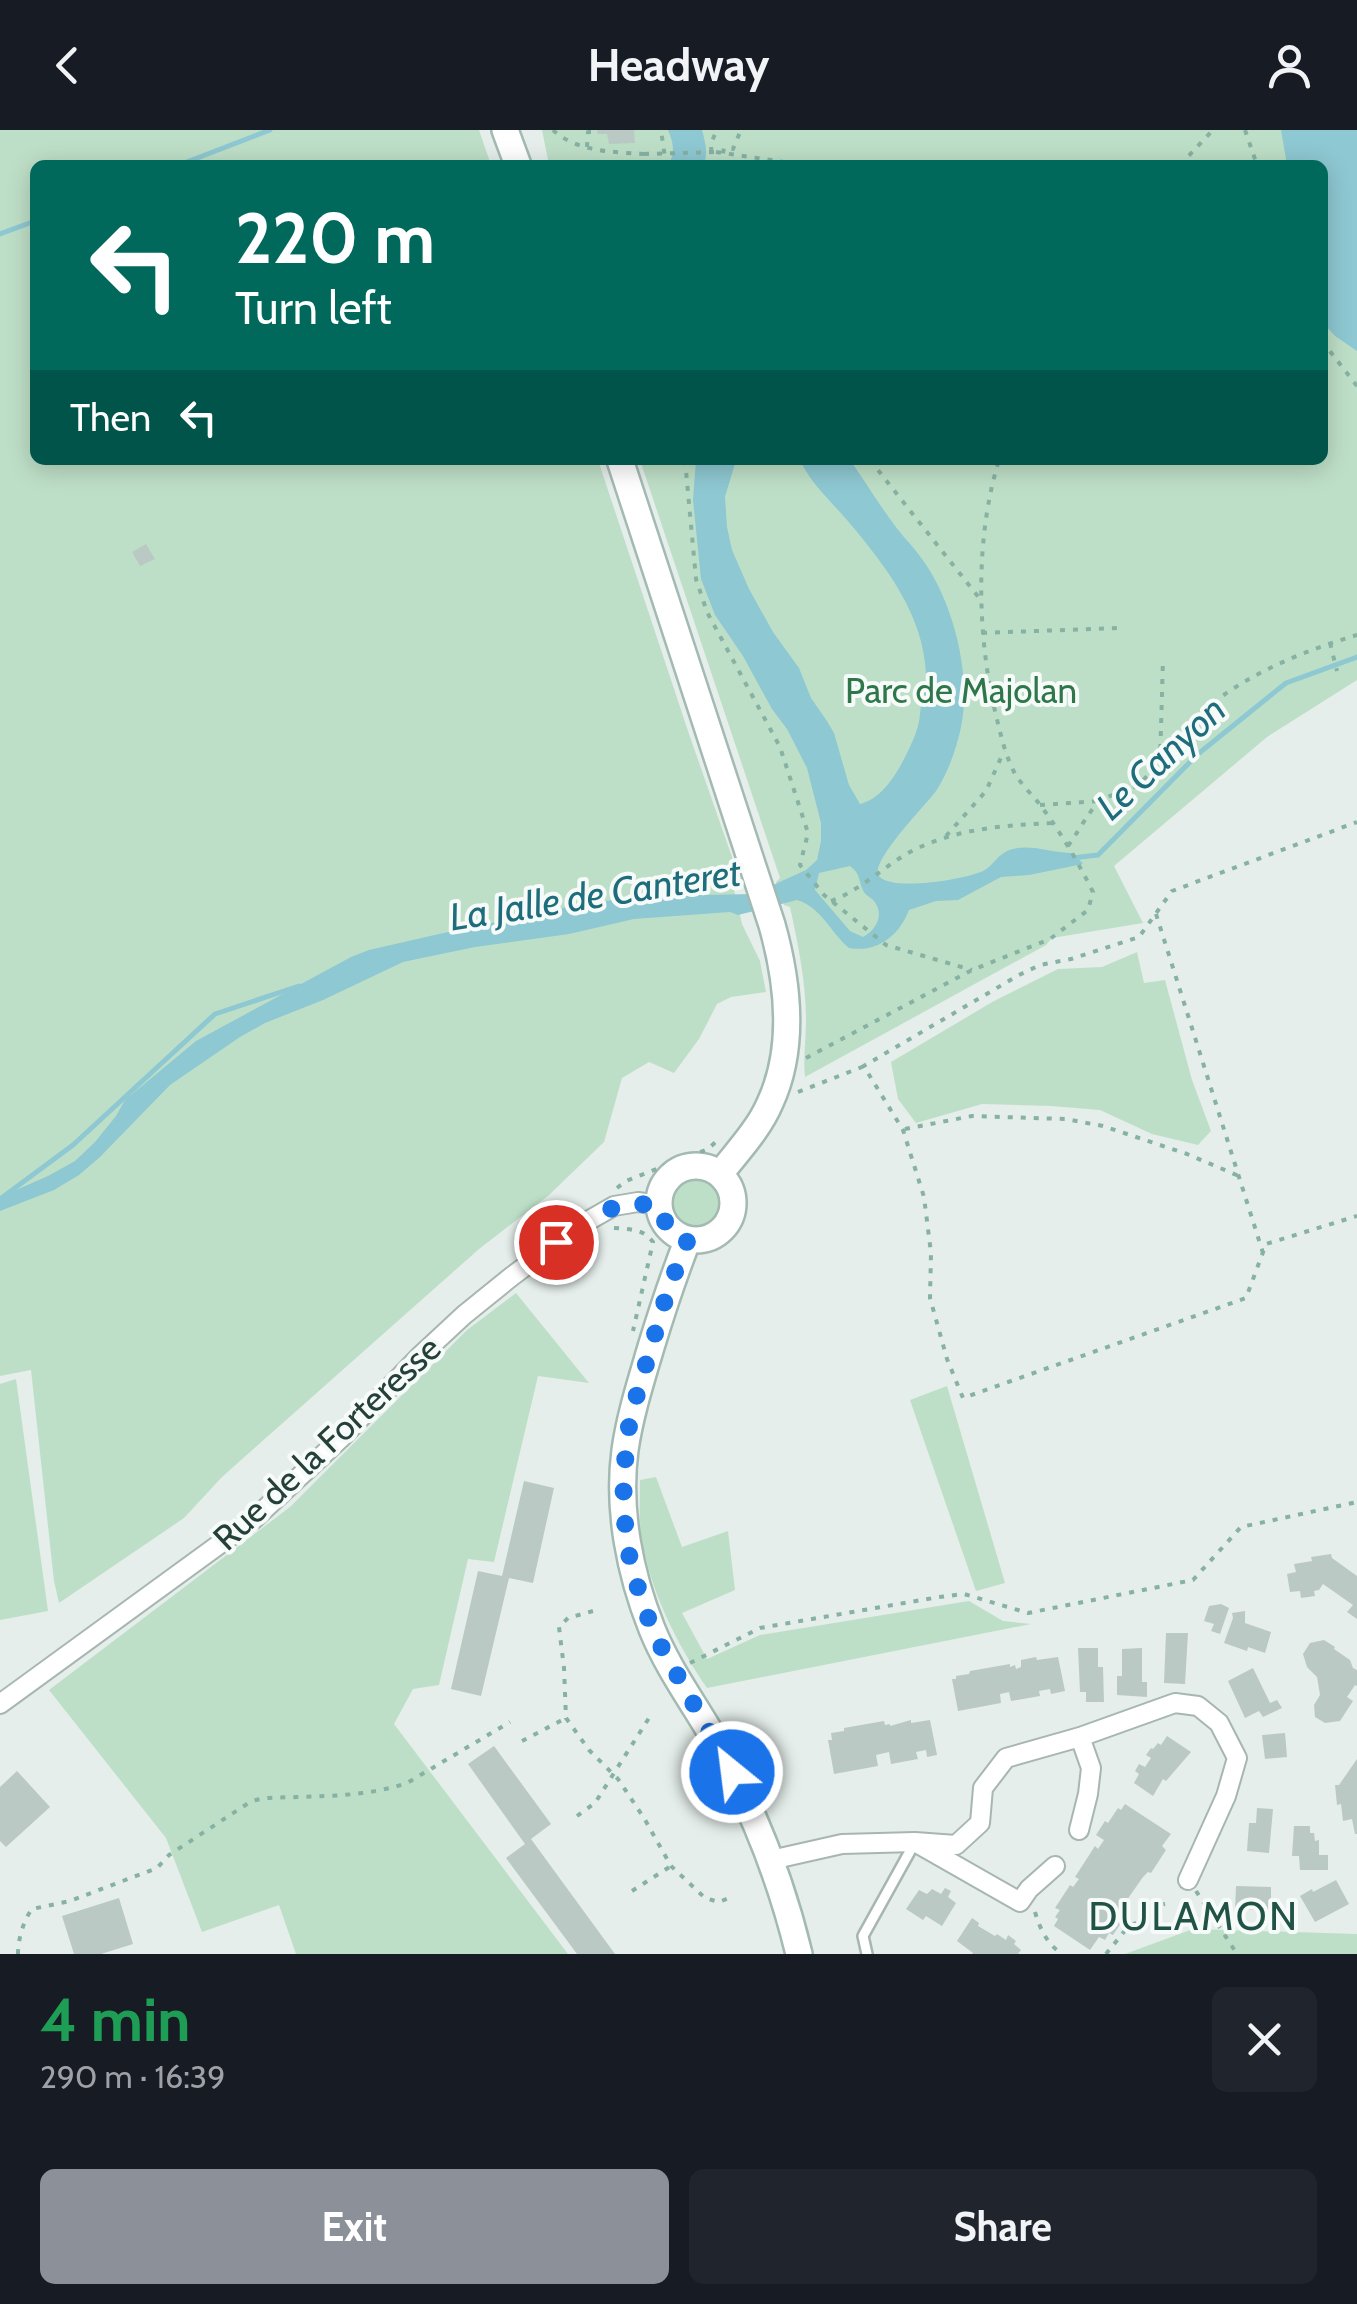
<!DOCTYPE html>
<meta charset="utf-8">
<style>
:root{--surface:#171b24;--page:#20242c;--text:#f1f3f6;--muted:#9ea1a6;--accent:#8c9099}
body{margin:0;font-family:Cabin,sans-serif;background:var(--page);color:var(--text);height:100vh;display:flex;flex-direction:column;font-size:38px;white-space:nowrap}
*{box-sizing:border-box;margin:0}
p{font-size:32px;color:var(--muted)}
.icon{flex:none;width:55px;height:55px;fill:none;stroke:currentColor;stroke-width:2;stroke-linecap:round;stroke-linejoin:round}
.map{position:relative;height:1824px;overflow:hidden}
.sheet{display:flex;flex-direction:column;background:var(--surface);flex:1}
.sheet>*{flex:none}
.guide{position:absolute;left:30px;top:30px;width:1298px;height:305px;border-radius:15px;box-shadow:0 5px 25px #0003;background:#00695c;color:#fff;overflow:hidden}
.pin{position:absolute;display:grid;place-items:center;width:85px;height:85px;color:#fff;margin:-42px;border:5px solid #fff;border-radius:50%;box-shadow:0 2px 10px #0007}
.me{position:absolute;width:110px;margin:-55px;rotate:331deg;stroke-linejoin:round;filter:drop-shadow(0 0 8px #0008)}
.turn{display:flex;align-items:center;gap:35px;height:210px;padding:0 40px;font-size:45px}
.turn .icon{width:130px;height:130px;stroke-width:2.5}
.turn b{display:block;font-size:70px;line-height:85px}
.then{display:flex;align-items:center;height:95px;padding:0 40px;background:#0003;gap:20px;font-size:38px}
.round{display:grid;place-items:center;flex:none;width:105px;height:105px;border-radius:15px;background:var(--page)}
.headline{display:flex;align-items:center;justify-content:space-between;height:170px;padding:0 40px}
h1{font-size:60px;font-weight:800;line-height:75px;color:#1e9e55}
.primary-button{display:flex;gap:20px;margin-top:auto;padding:20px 40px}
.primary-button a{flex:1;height:115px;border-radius:15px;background:var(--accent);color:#fff;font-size:40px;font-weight:800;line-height:115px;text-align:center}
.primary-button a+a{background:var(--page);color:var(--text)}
header{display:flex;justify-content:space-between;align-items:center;height:130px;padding:0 40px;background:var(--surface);font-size:45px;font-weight:800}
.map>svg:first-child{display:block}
</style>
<header><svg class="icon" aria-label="back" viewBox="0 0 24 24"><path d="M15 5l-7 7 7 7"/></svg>Headway<svg class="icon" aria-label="person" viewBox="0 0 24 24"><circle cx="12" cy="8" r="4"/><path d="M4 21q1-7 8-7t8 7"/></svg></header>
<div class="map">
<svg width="1357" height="1824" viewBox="0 0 1357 1824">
<rect width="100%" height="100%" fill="#e5eeea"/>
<path fill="#bedfc7" d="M0 0H479L491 35H35V330H598L688 601 732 727V751L742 794 760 831 766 862 731 867 717 874 699 909 674 943 649 932 622 948 604 1012 549 1065 479 1119 222 1347 184 1388 59 1473 54 1451 31 1240 0 1246Z
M542 0H1357V550L1267 607 1114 736 1143 793 1052 808 1046 815 805 947C803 928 806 909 806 890 806 852 798 814 790 777L784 775 776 752 780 748 640 330H1322V35H549Z
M1137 822 1144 853 1165 850 1192 950 1211 1001 1198 1015 1152 1004 1100 980 1051 976 982 974 916 993 898 969 891 932 994 871 1058 839 1102 837Z
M670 1073a26 26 0 1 1 52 0a26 26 0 1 1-52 0Z
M516 1163 589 1253 538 1246 494 1432 468 1429 439 1555 413 1559 394 1594 568 1824H296L279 1775 202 1802 166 1708 49 1560 290 1377 467 1200Z
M16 1249 48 1481 0 1490V1254Z
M947 1256 1005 1453 976 1461 910 1270Z
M656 1347 682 1417 728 1401 735 1460 682 1483 707 1529 760 1505 969 1471 1003 1491 1031 1494 707 1558C676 1513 650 1460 641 1406 639 1388 640 1368 640 1350Z
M1193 1799 1357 1804V1824H1125Z"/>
<path fill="#8ec8d2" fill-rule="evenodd" d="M668 0H702C705 11 709 25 703 35H668C676 23 673 12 668 0Z
M1281 0H1357V221L1335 206 1325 195 1323 187 1326 154 1322 132V35H1287Z
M696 330H736L725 367 727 397 732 420 749 459 773 502 799 538 811 568 827 591 834 603 849 655 860 674C884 668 899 640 909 619 918 600 919 595 921 575 922 565 926 555 926 545 924 484 884 434 847 390 830 370 811 354 800 330H850C865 351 878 373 893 393 902 406 913 416 922 429 953 471 972 545 961 597 957 617 948 643 936 661 926 675 869 732 879 746 891 762 967 749 983 741 996 734 997 723 1013 719 1032 714 1055 724 1074 723L1083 734 1029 745 1001 747 958 770 936 771 909 780C899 806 877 823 849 818 831 803 821 777 797 770L738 785 730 782 634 789 569 804 475 817 403 832 323 870 265 893 240 907 170 955 100 1027 79 1045 54 1060 0 1081V1067L48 1046 75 1031 95 1012 116 986 125 970 196 911 351 827 369 820 439 804 586 773 652 766 753 764 806 740 817 730 821 711V693L807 638 787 599 772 579 743 526 715 485 701 449 693 370ZM850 736C860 744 858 747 862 758 865 766 868 765 874 771 885 785 876 800 863 807L850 801 815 760 819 743Z"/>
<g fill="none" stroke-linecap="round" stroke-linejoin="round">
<path stroke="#8ec8d2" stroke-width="5" d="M179 35 270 0
M0 104 35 91
M1072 728 1098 725 1198 624 1286 553 1357 527
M0 1069 73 1015 215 884 299 856"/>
</g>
<path fill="#bac9c3" d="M597 0H634L635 13 609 14 607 4H598Z
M146 414 155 429 140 436 132 422Z
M524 1351 554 1358 533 1453 509 1448 481 1566 451 1559 478 1441 502 1446Z
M1331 1424 1332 1428 1357 1446V1489L1347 1482 1353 1475 1323 1454 1319 1460 1314 1461 1315 1466 1301 1468 1300 1461 1290 1462 1287 1444 1296 1442 1294 1434 1312 1431 1311 1427Z
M1221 1474 1229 1478 1220 1504 1211 1501 1214 1494 1204 1491 1209 1476Z
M1245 1481V1493L1271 1502 1265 1523 1248 1517 1247 1521 1224 1513 1233 1488 1232 1483Z
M1166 1503H1188L1185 1554 1164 1553Z
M1324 1510 1335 1517 1334 1519 1350 1530 1353 1538 1357 1540V1556L1355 1555 1347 1567 1353 1571 1340 1591 1325 1593 1315 1587 1314 1575 1320 1565 1317 1547 1307 1537 1303 1524 1310 1513Z
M1078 1518H1098V1537H1103L1104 1572H1086V1562H1080Z
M1142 1518V1552H1147V1567L1117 1565V1546H1122V1519Z
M1036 1527 1037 1530 1058 1527 1065 1561 1051 1564 1050 1559 1039 1561 1040 1566 1011 1571 1009 1562 1000 1564 1001 1573 958 1581 952 1549H956V1546L969 1544 970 1541 1010 1534V1537L1015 1535 1016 1539 1021 1537V1530Z
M1253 1538 1270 1573 1277 1570 1282 1578 1263 1587 1259 1581 1245 1588 1228 1551Z
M911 1590V1593L930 1590 937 1625 927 1627 926 1620 916 1622 918 1629 891 1634 889 1622 876 1625 878 1636 834 1644 828 1610H832L831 1603 844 1601V1598L884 1591 885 1595 890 1594V1596Z
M1285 1603 1287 1627 1265 1629 1262 1605Z
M1167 1606 1191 1622 1166 1651 1163 1649 1153 1666 1134 1653 1139 1644 1135 1641 1139 1634 1145 1637 1151 1628 1146 1625 1151 1618 1153 1619 1158 1613 1161 1615Z
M494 1616 551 1694 531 1709 615 1824H577L506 1728 525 1714 468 1634Z
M1357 1629V1704H1355L1352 1689 1343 1691 1341 1674 1337 1675 1335 1655H1339Z
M17 1641 50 1677 6 1717 0 1711V1657Z
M1125 1674 1171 1704 1162 1716 1166 1720 1151 1743 1148 1742 1143 1747 1122 1777 1129 1781 1113 1805 1109 1803 1105 1810 1099 1807 1090 1820 1054 1796 1058 1789 1055 1787 1060 1780 1055 1778 1070 1755 1073 1757 1079 1749 1075 1747 1095 1716 1098 1719 1104 1710 1096 1705 1105 1691 1108 1693 1118 1678 1121 1680Z
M1257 1678 1273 1679 1269 1723 1247 1721 1249 1693H1256Z
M1294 1696H1310V1703H1314L1315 1711 1319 1710V1725H1328V1740H1300L1299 1726H1292Z
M1336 1750 1349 1774 1315 1792 1300 1766 1312 1759 1313 1762Z
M1236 1756 1271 1757V1780H1235Z
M945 1758 951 1761 948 1767 956 1773 942 1796 926 1786 923 1790 906 1779 919 1760 927 1764 932 1759 941 1764Z
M119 1768 133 1814 101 1824H74L62 1786Z
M972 1788 979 1793 978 1796 995 1806 997 1804 1006 1810 1008 1805 1016 1811 1014 1814 1021 1820 1018 1824H972L973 1823 957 1811Z"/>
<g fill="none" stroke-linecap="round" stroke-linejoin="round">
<defs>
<path id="lane" d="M867 1824 863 1806 914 1714"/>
<path id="street" d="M0 1574 254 1389 340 1309 421 1225 464 1185 511 1147 579 1096 614 1076 638 1072 659 1075
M1079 1700 1088 1664 1091 1638 1080 1607
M920 1715 1020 1772 1029 1759 1055 1736
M771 1730 842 1714 915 1712 956 1715 980 1693 983 1658 1006 1628 1080 1607 1175 1573 1198 1576 1219 1593 1237 1628 1226 1666 1188 1750"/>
<path id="secondary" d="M505 0 518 35
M620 330 772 795C788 852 796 917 770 973 759 999 737 1022 720 1044
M659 1073a37 37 0 1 1 74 0a37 37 0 1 1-74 0Z
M688 1109C674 1145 662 1181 651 1217 641 1251 630 1285 625 1320 617 1380 630 1444 652 1499 668 1539 695 1575 716 1612 753 1679 781 1749 799 1824"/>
</defs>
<use href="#lane" stroke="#a7b6b1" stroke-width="14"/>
<use href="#street" stroke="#a7b6b1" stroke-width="22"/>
<use href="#secondary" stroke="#a3bab2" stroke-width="30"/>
<path stroke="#86b1a3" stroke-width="4" stroke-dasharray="5 8" stroke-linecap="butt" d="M553 0C576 22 615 22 644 24
M1245 0 1257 35
M587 17 588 2H594V0
M716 22 805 35
M660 35 665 28 661 0
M712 35 711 13 717 0
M718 35 721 32 724 18 733 19 741 0
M1180 35 1213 0
M1322 211 1357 256
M685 330 696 449 707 482 780 617 808 703 800 735 824 765 886 815 972 840
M870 330 980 469
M982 503 1118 498
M1330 513 1337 541
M1160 632 1163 529
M1040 675 1100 671
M946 706 986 661 1004 621
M1068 716C1077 704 1089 681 1099 672 1110 663 1127 664 1140 653 1161 634 1174 607 1195 588 1239 547 1300 522 1357 505
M831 771C861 760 883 737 910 722 954 699 1004 695 1053 693
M1156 784 1263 1123
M806 928 972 840 1050 809 1088 780 1093 762C1078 732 1061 703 1041 676 1032 664 1020 654 1013 640 1004 621 1000 602 995 581 977 504 975 407 999 330
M862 937 1019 845 1040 835 1071 829 1139 807 1172 761 1357 692
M798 962 862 937 868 943 903 1000 924 1067 931 1123 930 1168 947 1229 963 1268 1246 1168 1266 1114 1357 1086
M905 999 972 986 1066 989 1103 996 1187 1024 1239 1046
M617 1058 626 1051 708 1019 720 1008
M614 1098C629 1099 644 1099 653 1112L633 1201
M593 1481 568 1488 559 1497 564 1538 566 1588 589 1620 618 1649 644 1688 671 1736 705 1768 719 1772 734 1766
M690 1533 760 1498 939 1467 964 1464 1028 1483 1193 1450 1241 1397 1357 1372
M522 1611 566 1588
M577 1686 595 1673 649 1588
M632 1761 671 1736
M1196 1761 1237 1824
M1035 1782C1040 1799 1048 1816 1063 1824
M18 1824C18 1810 23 1791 32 1779L70 1771 157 1738 169 1725 250 1672C265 1666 281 1668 297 1667 335 1666 371 1665 407 1653L510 1592
M1106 1824 1127 1798 1143 1789 1155 1776 1165 1774"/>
<use href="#lane" stroke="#fff" stroke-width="9"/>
<use href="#street" stroke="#fff" stroke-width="18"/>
<use href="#secondary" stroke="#fff" stroke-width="25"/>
<path stroke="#86b1a3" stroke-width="4" stroke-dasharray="5 8" stroke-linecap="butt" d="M644 24 716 22"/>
</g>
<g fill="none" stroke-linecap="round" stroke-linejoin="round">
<path stroke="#1a73e8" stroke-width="18" stroke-dasharray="0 32.4" d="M556 1112C591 1087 614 1068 659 1076 663 1093 671 1102 688 1109L668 1160 630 1288 623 1349 626 1411 634 1446 653 1502 732 1642"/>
</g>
<g text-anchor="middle" stroke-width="8" stroke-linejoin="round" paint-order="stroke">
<g font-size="35" fill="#2e774a" stroke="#f6faf8">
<text x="961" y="573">Parc de Majolan</text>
</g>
<g font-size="35" fill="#244038" stroke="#f6faf8">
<text transform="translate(327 1313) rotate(-43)" y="12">Rue de la Forteresse</text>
</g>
<g font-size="38" font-style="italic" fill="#1e6d7c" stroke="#f6faf8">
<text transform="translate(1161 628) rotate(-43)" y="13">Le Canyon</text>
<text transform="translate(595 765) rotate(-9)" y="13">La Jalle de Canteret</text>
</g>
<g font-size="40" letter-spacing="2.5" fill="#205246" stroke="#f6faf8">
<text x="1194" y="1800">DULAMON</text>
</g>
</g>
</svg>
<div class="pin" style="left:556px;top:1112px;background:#d93025"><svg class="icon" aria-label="arrive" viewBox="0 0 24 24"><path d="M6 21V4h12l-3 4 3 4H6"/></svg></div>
<svg class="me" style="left:732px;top:1642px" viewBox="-20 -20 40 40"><circle r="17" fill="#1a73e8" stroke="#fff" stroke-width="3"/><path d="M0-11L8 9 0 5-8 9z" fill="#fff"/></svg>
<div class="guide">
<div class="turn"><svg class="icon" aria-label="left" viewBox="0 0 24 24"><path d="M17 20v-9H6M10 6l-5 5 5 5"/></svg><div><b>220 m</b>Turn left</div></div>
<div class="then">Then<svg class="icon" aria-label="left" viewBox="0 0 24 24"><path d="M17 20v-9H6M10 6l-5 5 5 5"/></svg></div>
</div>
</div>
<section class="sheet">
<div class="headline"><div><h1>4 min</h1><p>290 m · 16:39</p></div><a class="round"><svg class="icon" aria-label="close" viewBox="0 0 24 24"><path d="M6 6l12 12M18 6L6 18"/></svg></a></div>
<div class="primary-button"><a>Exit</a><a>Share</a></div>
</section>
